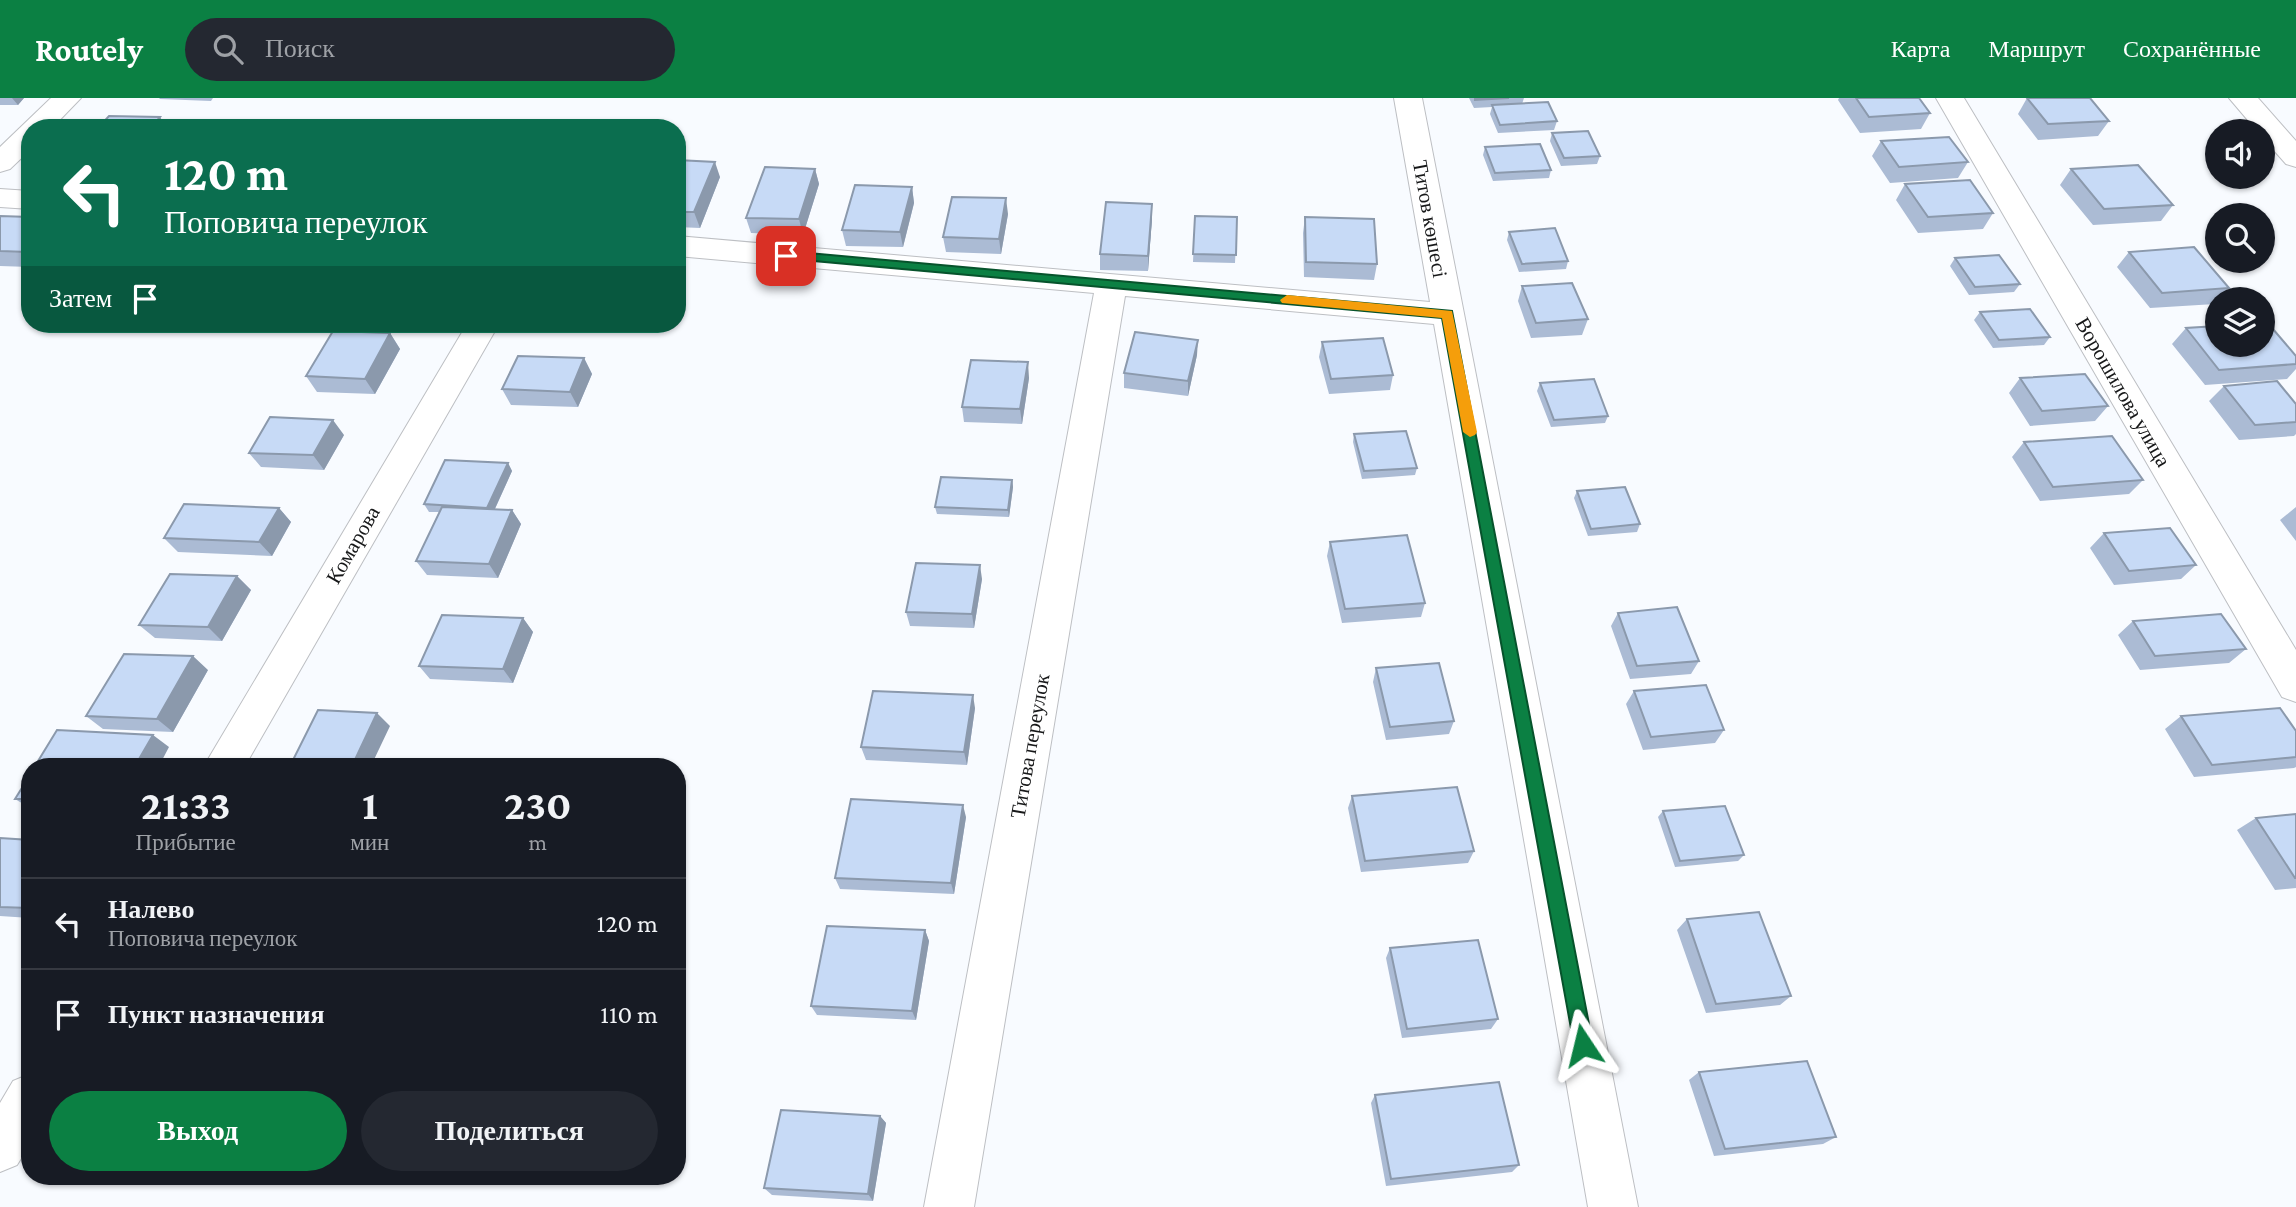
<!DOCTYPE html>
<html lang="ru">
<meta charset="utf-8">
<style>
:root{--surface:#171b24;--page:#242831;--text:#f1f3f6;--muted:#9ea1a6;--line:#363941;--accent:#0b8043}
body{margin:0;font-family:"Crimson Pro",serif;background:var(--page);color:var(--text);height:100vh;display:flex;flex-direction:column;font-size:26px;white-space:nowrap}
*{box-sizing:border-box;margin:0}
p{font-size:23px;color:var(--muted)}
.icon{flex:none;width:38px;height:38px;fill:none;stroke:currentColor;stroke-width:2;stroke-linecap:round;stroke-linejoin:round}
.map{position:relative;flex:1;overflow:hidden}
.details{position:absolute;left:21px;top:660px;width:665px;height:427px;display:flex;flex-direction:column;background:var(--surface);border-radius:28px;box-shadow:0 2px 5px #0004}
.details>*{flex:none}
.hud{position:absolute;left:21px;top:21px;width:665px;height:214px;border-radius:28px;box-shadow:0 2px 5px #0004;background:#0b6e4f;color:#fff;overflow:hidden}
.buttons{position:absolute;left:2205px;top:21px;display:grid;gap:14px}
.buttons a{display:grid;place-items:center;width:70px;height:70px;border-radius:50%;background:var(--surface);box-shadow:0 2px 5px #0004;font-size:35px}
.pin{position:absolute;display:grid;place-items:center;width:60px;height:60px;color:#fff;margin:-30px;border-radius:14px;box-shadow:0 4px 10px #0006}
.me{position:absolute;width:77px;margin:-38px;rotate:350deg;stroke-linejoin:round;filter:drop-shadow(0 0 5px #0008)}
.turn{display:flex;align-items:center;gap:24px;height:147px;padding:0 28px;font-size:32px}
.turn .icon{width:91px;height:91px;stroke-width:2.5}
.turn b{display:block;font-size:49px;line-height:60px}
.then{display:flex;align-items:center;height:66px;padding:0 28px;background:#0003;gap:14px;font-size:26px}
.eta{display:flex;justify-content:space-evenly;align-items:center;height:119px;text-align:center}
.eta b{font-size:42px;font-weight:700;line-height:49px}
.action{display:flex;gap:14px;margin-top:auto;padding:14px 28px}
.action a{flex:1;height:80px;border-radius:42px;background:var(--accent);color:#fff;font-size:28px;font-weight:700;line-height:80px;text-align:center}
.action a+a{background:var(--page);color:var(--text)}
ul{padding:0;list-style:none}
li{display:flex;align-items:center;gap:21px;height:91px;padding:0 28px;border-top:2px solid var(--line)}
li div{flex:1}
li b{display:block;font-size:26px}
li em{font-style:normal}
header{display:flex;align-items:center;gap:42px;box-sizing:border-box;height:98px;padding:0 35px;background:var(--accent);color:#fff}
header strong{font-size:33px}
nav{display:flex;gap:38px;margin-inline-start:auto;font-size:24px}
.search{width:490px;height:63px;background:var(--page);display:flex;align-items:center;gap:18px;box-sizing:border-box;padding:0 24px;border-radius:38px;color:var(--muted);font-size:26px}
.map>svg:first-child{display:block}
</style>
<header>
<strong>Routely</strong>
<div class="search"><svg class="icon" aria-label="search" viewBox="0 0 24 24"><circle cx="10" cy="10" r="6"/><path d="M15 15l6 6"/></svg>Поиск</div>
<nav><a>Карта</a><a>Маршрут</a><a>Сохранённые</a></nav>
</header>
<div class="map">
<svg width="2296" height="1109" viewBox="0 0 2296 1109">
<rect width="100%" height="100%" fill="#f8fbff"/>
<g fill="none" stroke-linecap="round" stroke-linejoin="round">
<defs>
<path id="minor" d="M51 0H81L52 30H30V52L10 71 0 74V49Z
M1394 0H1422L1638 1109H1588L1434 226 1125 198 974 1109H924L1094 195 677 158V138L1430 204Z
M1936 0H1964L2296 552V604L2282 599Z
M2229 0H2258L2296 43V69L2286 66 2263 40V33H2257Z
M0 91 30 93V111L0 109Z
M467 226H499L245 668H204Z
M30 976V1046L17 1067 0 1074V1005L13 983Z"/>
</defs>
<use href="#minor" stroke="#bdbfc3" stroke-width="2"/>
<use href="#minor" fill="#fff" fill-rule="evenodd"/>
</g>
<path fill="#abbbd4" d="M0 0H24L18 7H0Z
M159 0H213L211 3 160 1Z
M1469 0H1524L1522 6 1557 23 1554 32 1498 35 1490 16 1492 9 1474 10Z
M1839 0H1919L1930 15 1921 31 1860 35 1838 2Z
M2027 0 2109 23 2098 38 2038 42 2018 16Z
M1552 35 1600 58 1597 66 1561 68 1550 43Z
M1881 43 1968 64 1958 80 1890 85 1872 58Z
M1485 49 1551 72 1549 80 1493 83 1483 57Z
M677 62 720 79 700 130 677 129Z
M815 71 819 86 803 137 751 135 746 120Z
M2071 71 2173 107 2161 123 2093 127 2060 87Z
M1905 86 1993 115 1983 131 1918 135 1896 102Z
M912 89 914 105 903 149 846 148 842 132Z
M1152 106V121L1148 173 1100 172V156Z
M1008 116 1001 156 946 154 943 139Z
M0 118 30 119V169L0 168Z
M1195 118 1237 119 1235 165 1193 164Z
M1305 119 1377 166 1374 182 1304 179 1303 135Z
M1509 134 1568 163 1566 171 1519 174 1507 142Z
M2129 154 2229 190 2219 201H2217L2215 206 2150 210 2117 169Z
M1955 160 2020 186 2014 194 1969 197 1950 168Z
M1522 188 1588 221 1582 237 1531 240 1518 203Z
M1980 214 2050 239 2044 247 1993 250 1974 222Z
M2186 230 2296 258V271L2287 281 2205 287 2172 246Z
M390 235 400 251 375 296 317 294 306 278Z
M1322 244 1393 277 1390 292 1329 296 1319 259Z
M1197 257 1188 298 1124 290V275Z
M584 260 592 276 578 309 511 307 502 291Z
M1029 280 1022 326 964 324 962 309Z
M2020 280 2108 308 2095 323 2030 328 2009 295Z
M1540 285 1608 318 1605 325 1551 329 1537 293Z
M2224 288 2296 306V336L2294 338 2239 342 2209 303Z
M1354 336 1417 370 1415 377 1362 381 1353 344Z
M344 337 324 372 261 369 249 355Z
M2024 344 2143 382 2129 396 2040 403 2012 359Z
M508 365 512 373 495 411 512 412 521 426 498 480 427 477 416 463 439 414H429L424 406Z
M1012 382 1013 389 1009 419 937 416 935 409Z
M1577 393 1640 426 1637 434 1588 438 1574 400Z
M2296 409V443L2280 422Z
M279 410 291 424 272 458 178 454 164 440Z
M2104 435 2196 467 2181 481 2114 487 2090 450Z
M1330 444 1425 505 1421 519 1342 525 1327 458Z
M237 478 251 492 222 543 155 540 139 527Z
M982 481 974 530 910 528 906 514Z
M1618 515 1699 563 1691 576 1630 581 1611 528Z
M523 520 533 534 513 585 430 581 419 568Z
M2133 523 2246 551 2229 565 2140 572 2118 537Z
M1376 570 1454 623 1449 636 1386 642 1373 584Z
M208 572 173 634 103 631 86 618Z
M1634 593 1724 632 1715 645 1643 652 1626 606Z
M975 610 967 667 866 662 861 649Z
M2181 618 2296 633V669L2294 670 2194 679 2165 631Z
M30 677V710L15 701Z
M1352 698 1474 753 1468 765 1361 774 1348 710Z
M1663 713 1744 757 1738 763 1675 769 1658 719Z
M2296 716V790L2275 792 2237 732 2256 720Z
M966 719 954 796 840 791 835 780Z
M0 741 30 742V820L0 818Z
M1687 821 1791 898 1780 907 1706 915 1677 832Z
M925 832 929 843 916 922 817 917 811 908Z
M1390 850 1498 921 1491 931 1402 940 1386 860Z
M1699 974 1836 1039 1823 1046 1714 1058 1689 982Z
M1375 997 1519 1067 1512 1074 1386 1088 1371 1005Z
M880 1018 886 1025 873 1103 772 1097 764 1090Z"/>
<path fill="#8b99ac" d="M12 0H24L18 7Z
M160 19 167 30H151Z
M715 64 720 79 700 130 694 114Z
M815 71 819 86 803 137 799 121Z
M912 89 914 105 903 149 900 134Z
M1006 100 1008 116 1001 156 999 141Z
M1152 106V121L1148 173V158Z
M390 235 400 251 375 296 365 281Z
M1198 242 1197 257 1188 298V283Z
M584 260 592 276 578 309 570 294Z
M1028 264 1029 280 1022 326 1020 311Z
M333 322 344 337 324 372 313 357Z
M508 365 512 373 492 417 487 410Z
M1012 382 1013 389 1009 419 1008 412Z
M279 410 291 424 272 458 259 444Z
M512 412 521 426 498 480 489 466Z
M980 467 982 481 974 530 972 516Z
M237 478 251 492 222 543 208 529Z
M523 520 533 534 513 585 503 571Z
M193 558 208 572 173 634 157 621Z
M973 597 975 610 967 667 964 654Z
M377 615 390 628 371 668H352Z
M153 637 169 649 159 668H135Z
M963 707 966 719 954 796 951 785Z
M925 832 929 843 916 922 912 913Z
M880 1018 886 1025 873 1103 868 1096Z"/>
<path fill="#c7daf6" stroke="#8b99ac" stroke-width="2" d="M1475 0H1509L1475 2Z
M1856 0H1919L1930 15 1869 19Z
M2027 0H2090L2109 23 2048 26Z
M1548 4 1557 23 1500 27 1492 7Z
M109 18 160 19 151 30H98Z
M1588 33 1600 58 1564 60 1552 35Z
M1949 39 1968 64 1899 69 1881 43Z
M1540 46 1551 72 1495 75 1485 49Z
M677 62 715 64 694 114H677Z
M2138 67 2173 107 2104 111 2071 71Z
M765 69 815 71 799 121 746 120Z
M1970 82 1993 115 1928 119 1905 86Z
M855 87 912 89 900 134 842 132Z
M952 99 1006 100 999 141 943 139Z
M1106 104 1152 106 1148 158 1100 156Z
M0 118 30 119V152L28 154 0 153Z
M1195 118 1237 119 1236 157 1193 156Z
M1305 119 1374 121 1377 166 1306 164Z
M1555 130 1568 163 1522 166 1509 134Z
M2194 149 2229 190 2162 195 2129 154Z
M1999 157 2020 186 1975 189 1955 160Z
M1572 185 1588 221 1536 225 1522 188Z
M2030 211 2050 239 1999 242 1980 214Z
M2263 224H2267L2296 258V266L2219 272 2186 230 2217 228V247H2263Z
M333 233 390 235 365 281 306 278Z
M1135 234 1198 242 1188 283 1124 275Z
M1383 240 1393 277 1331 281 1322 244Z
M518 258 584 260 570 294 502 291Z
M971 262 1028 264 1020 311 962 309Z
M2085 276 2108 308 2042 313 2020 280Z
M1594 281 1608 318 1554 322 1540 285Z
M2277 283 2296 306V324L2255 327 2224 288Z
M270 319 333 322 313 357 249 355Z
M1406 333 1417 370 1364 373 1354 336Z
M2112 338 2143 382 2053 389 2024 344Z
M445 362 508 365 487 410 424 406Z
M941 379 1012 382 1008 412 935 409Z
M1625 389 1640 426 1591 431 1577 393Z
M184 406 279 410 259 444 164 440Z
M442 409 512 412 489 466 416 463Z
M2170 430 2196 467 2129 473 2104 435Z
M1407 437 1425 505 1345 511 1330 444Z
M916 465 980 467 972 516 906 514Z
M170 476 237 478 208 529 139 527Z
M1677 509 1699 563 1637 568 1618 515Z
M2221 516 2246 551 2155 558 2133 523Z
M442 517 523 520 503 571 419 568Z
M124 556 193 558 157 621 86 618Z
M1439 565 1454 623 1390 629 1376 570Z
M1706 587 1724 632 1651 639 1634 593Z
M873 593 973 597 964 654 861 649Z
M2280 610 2296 633V659L2212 667 2181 618Z
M318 612 377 615 352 668H290Z
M57 632 153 637 135 668H35Z
M30 677V701H15Z
M1457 689 1474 753 1365 763 1352 698Z
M851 701 963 707 951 785 835 780Z
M1725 708 1744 757 1680 763 1663 713Z
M2296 716V780H2295L2256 720Z
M0 740 30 742V810L0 809Z
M1759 814 1791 898 1716 906 1687 821Z
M827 828 925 832 912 913 811 908Z
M1478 842 1498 921 1407 931 1390 850Z
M1807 963 1836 1039 1725 1051 1699 974Z
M1499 984 1519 1067 1391 1081 1375 997Z
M781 1012 880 1018 868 1096 764 1090Z"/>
<path fill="#0b8043" stroke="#07532c" stroke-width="2" d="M786 153 1452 213 1593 947 1590 953 1583 956 1576 953 1574 947 1442 220 781 160V155Z"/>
<path fill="#f59e0b" d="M1287 197 1452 213 1477 334 1475 337 1470 339 1463 334 1442 220 1282 205 1280 202Z"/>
<g text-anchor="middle" stroke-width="6" stroke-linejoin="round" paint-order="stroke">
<g font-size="21" fill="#171819" stroke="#fff">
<text transform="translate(1430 121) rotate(80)" y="7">Титов көшесі</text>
<text transform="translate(2123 294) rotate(60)" y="7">Ворошилова улица</text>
<text transform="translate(353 447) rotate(-60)" y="7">Комарова</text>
<text transform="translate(1030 648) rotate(-80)" y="7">Титова переулок</text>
</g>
</g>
</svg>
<div class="buttons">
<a><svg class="icon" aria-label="sound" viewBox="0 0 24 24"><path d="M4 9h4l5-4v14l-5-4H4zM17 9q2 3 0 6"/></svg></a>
<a><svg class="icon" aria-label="search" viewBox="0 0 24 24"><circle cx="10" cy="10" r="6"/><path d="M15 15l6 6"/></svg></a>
<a><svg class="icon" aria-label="layers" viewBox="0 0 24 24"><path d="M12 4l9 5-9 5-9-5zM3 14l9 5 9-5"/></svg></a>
</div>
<div class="pin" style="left:786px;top:158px;background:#d93025"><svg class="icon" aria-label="arrive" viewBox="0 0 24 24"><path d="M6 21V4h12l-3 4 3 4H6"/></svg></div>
<svg class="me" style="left:1583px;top:947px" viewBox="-20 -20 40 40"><path d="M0-17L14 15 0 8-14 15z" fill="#0b8043" stroke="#fff" stroke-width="4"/></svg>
<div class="hud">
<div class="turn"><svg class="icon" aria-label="left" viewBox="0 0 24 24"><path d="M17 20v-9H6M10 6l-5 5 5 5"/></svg><div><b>120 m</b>Поповича переулок</div></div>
<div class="then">Затем<svg class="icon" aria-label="arrive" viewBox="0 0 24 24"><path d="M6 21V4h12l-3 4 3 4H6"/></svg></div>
</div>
<section class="details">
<div class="eta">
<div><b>21:33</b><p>Прибытие</p></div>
<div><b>1</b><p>мин</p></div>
<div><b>230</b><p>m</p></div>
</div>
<ul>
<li><svg class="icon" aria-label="left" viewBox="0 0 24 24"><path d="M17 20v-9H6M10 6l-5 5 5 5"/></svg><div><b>Налево</b><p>Поповича переулок</p></div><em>120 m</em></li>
<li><svg class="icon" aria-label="arrive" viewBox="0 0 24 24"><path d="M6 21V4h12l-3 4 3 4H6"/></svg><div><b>Пункт назначения</b></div><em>110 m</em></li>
</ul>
<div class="action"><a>Выход</a><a>Поделиться</a></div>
</section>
</div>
